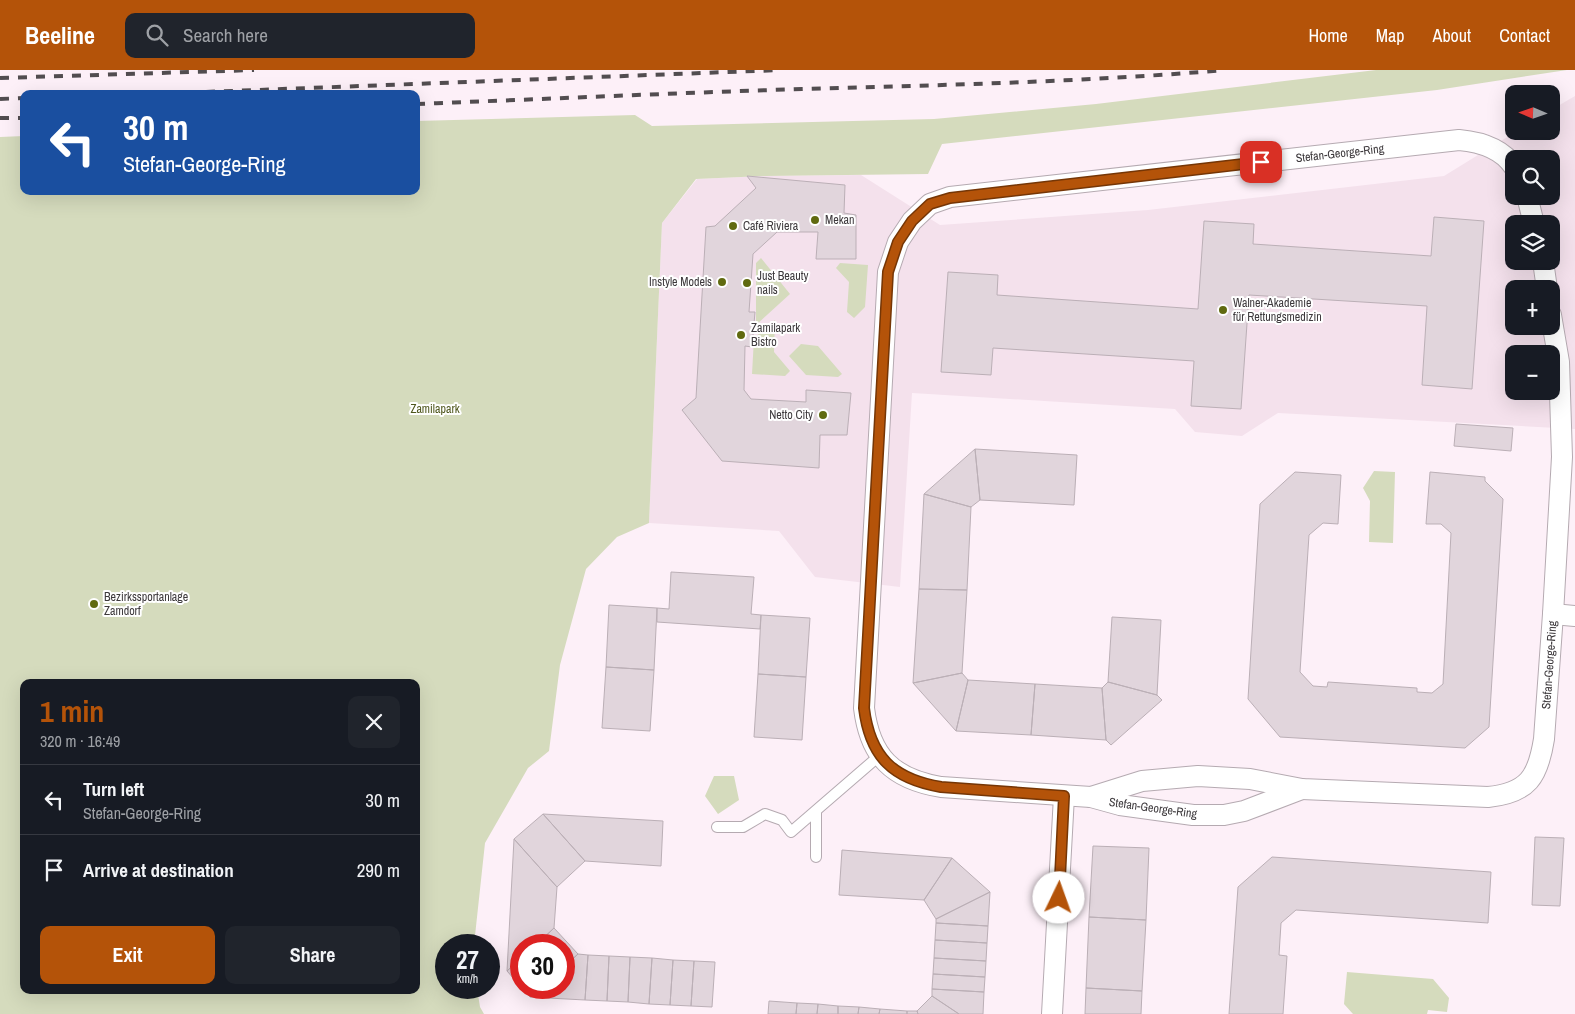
<!DOCTYPE html>
<meta charset="utf-8">
<style>
:root{--surface:#171b24;--page:#20242c;--text:#f1f3f6;--muted:#9ea1a6;--line:#363941;--accent:#b45309}
body{margin:0;font-family:"Archivo Narrow",sans-serif;background:var(--page);color:var(--text);height:100vh;display:flex;flex-direction:column;font-size:19px;white-space:nowrap}
*{box-sizing:border-box;margin:0}
p{font-size:16px;color:var(--muted)}
.icon{flex:none;width:28px;height:28px;fill:none;stroke:currentColor;stroke-width:2;stroke-linecap:round;stroke-linejoin:round}
.map{position:relative;flex:1;overflow:hidden}
.side{position:absolute;left:20px;top:609px;width:400px;height:315px;display:flex;flex-direction:column;background:var(--surface);border-radius:10px;box-shadow:0 5px 20px #0002}
.side>*{flex:none}
.hud{position:absolute;left:20px;top:20px;width:400px;height:105px;border-radius:10px;box-shadow:0 5px 20px #0002;background:#1a4fa0;color:#fff;overflow:hidden}
.needle{width:32px;rotate:272deg}
.controls{position:absolute;left:1505px;top:15px;display:grid;gap:10px}
.controls a{display:grid;place-items:center;width:55px;height:55px;border-radius:10px;background:var(--surface);box-shadow:0 5px 20px #0002;font-size:25px}
.speed{position:absolute;left:435px;top:864px;display:flex;gap:10px;font-size:25px;font-weight:700;text-align:center}
.speed>*{display:grid;place-content:center;width:65px;height:65px;border-radius:50%;background:var(--surface);box-shadow:0 5px 20px #0002;line-height:1}
.speed small{font-size:12px;font-weight:400}
.speed .limit{border:8px solid #d22;background:#fff;color:#111}
.pin{position:absolute;display:grid;place-items:center;width:42px;height:42px;color:#fff;margin:-21px;border-radius:10px;box-shadow:0 2px 8px #0006}
.me{position:absolute;width:55px;margin:-28px;rotate:3deg;stroke-linejoin:round;filter:drop-shadow(0 0 4px #0008)}
.turn{display:flex;align-items:center;gap:18px;height:105px;padding:0 20px;font-size:22px}
.turn .icon{width:65px;height:65px;stroke-width:2.5}
.turn b{display:block;font-size:35px;line-height:42px}
.round{display:grid;place-items:center;flex:none;width:52px;height:52px;border-radius:10px;background:var(--page)}
.head{display:flex;align-items:center;justify-content:space-between;height:85px;padding:0 20px}
h1{font-size:30px;font-weight:700;line-height:38px;color:var(--accent)}
.primary-button{display:flex;gap:10px;margin-top:auto;padding:10px 20px}
.primary-button a{flex:1;height:58px;border-radius:10px;background:var(--accent);color:#fff;font-size:20px;font-weight:700;line-height:58px;text-align:center}
.primary-button a+a{background:var(--page);color:var(--text)}
ul{padding:0;list-style:none}
li{display:flex;align-items:center;gap:15px;height:70px;padding:0 20px;border-top:1px solid var(--line)}
li div{flex:1}
li b{display:block;font-size:19px}
li em{font-style:normal}
header{display:flex;align-items:center;gap:30px;box-sizing:border-box;height:70px;padding:0 25px;background:var(--accent);color:#fff}
header strong{font-size:24px}
nav{display:flex;gap:28px;margin-inline-start:auto;font-size:18px}
.search{width:350px;height:45px;background:var(--page);display:flex;align-items:center;gap:12px;box-sizing:border-box;padding:0 18px;border-radius:10px;color:var(--muted);font-size:19px}
.map>svg:first-child{display:block}
</style>
<header>
<strong>Beeline</strong>
<div class="search"><svg class="icon" aria-label="search" viewBox="0 0 24 24"><circle cx="10" cy="10" r="6"/><path d="M15 15l6 6"/></svg>Search here</div>
<nav><a>Home</a><a>Map</a><a>About</a><a>Contact</a></nav>
</header>
<div class="map">
<svg width="1575" height="944" viewBox="0 0 1575 944">
<rect width="100%" height="100%" fill="#fdf0f8"/>
<path fill="#f4e1ec" fill-rule="evenodd" d="M1575 26V359L1278 343 1242 366 1195 362 1175 339 912 323 900 517 815 507 779 461 649 453 662 153 697 109 766 106 861 105 940 155 1148 140 1444 106 1517 61H1551V40ZM1514 89H1551V126H1514ZM1514 154H1551V191H1514ZM1514 219H1551V256H1514ZM1514 284H1551V321H1514Z"/>
<path fill="#d5dbbd" fill-rule="evenodd" d="M1376 0H1567L1437 20 942 74 928 104 766 106 696 109 662 153 649 453 617 467 586 499 560 595 549 681 528 698 485 773 474 875H446V918H477L480 937 484 944H0V67L24 66V121H416V51L635 45 652 56 934 49 1096 34ZM24 612H416V920H24Z
M761 188 790 224 756 255V193Z
M840 193 868 195 865 237 854 248 847 242 849 212 836 198Z
M775 250 774 282 790 301 785 306 752 304 754 268Z
M801 274 818 276 842 304 838 307 806 305 789 286Z
M1374 401 1395 402 1393 473 1369 472 1370 431 1363 418Z
M714 706H734L739 730 718 744 705 726Z
M1347 902 1433 909 1449 928 1447 942 1428 940 1427 944H1353L1344 934Z"/>
<path fill="#e1d5dc" stroke="#bbafb6" d="M747 106 845 115 844 143 856 145V189H816L818 162H777L753 184 749 242H755L752 277 745 276 744 320 751 329 806 332V320L851 323 847 365H820L819 398 722 391 682 340 696 328 706 157 715 156 756 118Z
M1434 147 1484 151 1472 319 1422 315 1427 236 1249 225 1241 339 1191 336 1194 291 993 278 991 305 941 302 948 202 998 205 997 225 1198 239 1204 151 1254 154 1253 174 1431 186Z
M1456 354 1513 358 1511 381 1454 376Z
M975 379 1077 385 1074 435 980 430Z
M975 379 980 430 971 437 924 424Z
M1295 402 1341 405 1338 454 1323 453 1309 465 1300 602 1313 616 1327 617 1328 612 1417 618V622L1432 623 1443 614 1451 463 1441 454H1426L1430 402 1485 407V411L1503 429 1489 657 1465 678 1280 667 1248 629 1260 434Z
M924 424 971 437 967 520 919 519Z
M671 502 754 507 751 544 761 545 760 559 657 552V538L669 539Z
M919 519 967 520 962 603 913 613Z
M609 535 657 538 654 600 606 597Z
M761 545 810 548 806 607 758 604Z
M1112 547 1161 550 1157 625 1108 612Z
M606 597 654 600 650 661 602 658Z
M962 603 968 610 956 661 913 613Z
M758 604 806 607 802 670 754 667Z
M968 610 1035 614 1031 665 956 661Z
M1108 612 1157 625 1162 630 1111 675 1106 670 1102 618Z
M1035 614 1102 618 1106 670 1031 665Z
M543 744 663 751 661 796 585 791Z
M543 744 585 791 557 817 514 769Z
M1535 767 1564 768 1560 836 1532 835Z
M514 769 557 817 554 858 536 875H521V888L507 901Z
M1093 776 1149 778 1146 850 1089 847Z
M842 780 879 783 952 788 924 830 839 825Z
M1272 787 1491 802 1488 853 1296 840 1281 853 1279 885 1287 886 1283 944H1229L1238 817Z
M952 788 990 822 936 849 924 830Z
M990 822 988 856 936 853V849Z
M1089 847 1146 850 1142 921 1086 918Z
M936 853 988 856 987 873 935 870Z
M554 858 578 884 564 897V875H536Z
M935 870 987 873 986 891 934 888Z
M578 884 588 885 585 930 530 927 541 918H564V897Z
M588 885 609 886 607 931 585 930Z
M609 886 630 887 628 932 607 931Z
M630 887 652 888 649 934 628 932Z
M521 888V917L507 901Z
M652 888 673 890 670 935 649 934Z
M934 888 986 891 985 907 933 904Z
M673 890 694 891 691 936 670 935Z
M694 891 715 892 712 937 691 936Z
M933 904 985 907 984 922 932 919Z
M522 918H541L530 927Z
M1086 918 1142 921 1141 944H1085Z
M932 919 984 922 983 944H959L932 926Z
M932 926 959 944H918L917 941Z
M769 931 797 933 796 944H768Z
M797 933 818 934 817 944H796Z
M818 934 838 936V944H817Z
M838 936 859 937 858 944H838Z
M859 937 880 939 879 944H858Z
M880 939 907 941V944H879Z
M907 941H917L918 944H907Z"/>
<g fill="none" stroke-linecap="round" stroke-linejoin="round">
<defs>
<path id="lane" d="M816 741V787
M717 757H743L765 744 782 750 791 762 879 686"/>
<g id="street">
<path d="M1527 126 1534 154"/>
<path d="M1543 191 1547 219"/>
<path d="M1553 544 1575 546"/>
<path id="s1" d="M1302 719 1244 741 1224 745H1193L1120 735 1091 727 941 717C893 709 870 687 864 638L888 202 898 172 912 151 930 134 950 127 1459 70C1481 72 1502 78 1514 97"/>
<path id="s2" d="M1091 727 1142 711 1198 706 1250 709 1302 719 1488 727C1528 723 1538 707 1544 669L1553 544 1562 387 1559 292 1551 245"/>
<path d="M1052 944 1064 726"/>
</g>
</defs>
<use href="#lane" stroke="#b5aab1" stroke-width="12"/>
<use href="#street" stroke="#b5aab1" stroke-width="22"/>
<use href="#lane" stroke="#fff" stroke-width="10"/>
<use href="#street" stroke="#fff" stroke-width="20"/>
<path stroke="#524d50" stroke-width="4" stroke-dasharray="9 9" stroke-linecap="butt" d="M0 8 254 0
M152 24 780 0
M0 29 24 28
M416 34C545 29 674 23 802 19 944 15 1084 12 1225 0
M0 48H24"/>
</g>
<g fill="none" stroke-linecap="round" stroke-linejoin="round">
<defs>
<path id="route" d="M1059 828 1064 726 941 717C893 709 870 687 864 638L888 202 898 172 912 151 930 134 950 128 1261 92"/>
</defs>
<use href="#route" stroke="#753606" stroke-width="12"/>
<use href="#route" stroke="#b45309" stroke-width="9"/>
</g>
<g fill="#606a10" stroke="#fff" stroke-width="2">
<circle cx="815" cy="150" r="5"/>
<circle cx="733" cy="156" r="5"/>
<circle cx="722" cy="212" r="5"/>
<circle cx="747" cy="213" r="5"/>
<circle cx="1223" cy="240" r="5"/>
<circle cx="741" cy="265" r="5"/>
<circle cx="823" cy="345" r="5"/>
<circle cx="94" cy="534" r="5"/>
</g>
<g text-anchor="middle" stroke-width="4" stroke-linejoin="round" paint-order="stroke">
<g font-size="12" fill="#3d393c" stroke="#fff">
<text dy="4" stroke="none"><textPath href="#s1" startOffset="1420">Stefan-George-Ring</textPath></text>
<text dy="4" stroke="none"><textPath href="#s2" startOffset="565">Stefan-George-Ring</textPath></text>
<text transform="translate(1153 738) rotate(8)" y="4">Stefan-George-Ring</text>
</g>
<g font-size="12" fill="#3d393c" stroke="#fff" text-anchor="start">
<text x="825" y="154">Mekan</text>
<text x="743" y="160">Café Riviera</text>
<text x="757" y="210">Just Beauty<tspan x="757" dy="14">nails</tspan></text>
<text x="712" y="216" text-anchor="end">Instyle Models</text>
<text x="1233" y="237">Walner-Akademie<tspan x="1233" dy="14">für Rettungsmedizin</tspan></text>
<text x="751" y="262">Zamilapark<tspan x="751" dy="14">Bistro</tspan></text>
<text x="813" y="349" text-anchor="end">Netto City</text>
<text x="104" y="531">Bezirkssportanlage<tspan x="104" dy="14">Zamdorf</tspan></text>
</g>
<g font-size="12" fill="#4f571d" stroke="#fff">
<text x="435" y="343">Zamilapark</text>
</g>
</g>
</svg>
<div class="controls">
<a><svg class="needle" viewBox="-14 -14 28 28"><path d="M0-13l5 13h-10z" fill="#e53935"/><path d="M0 13l5-13h-10z" fill="#9ea1a6"/></svg></a>
<a><svg class="icon" aria-label="search" viewBox="0 0 24 24"><circle cx="10" cy="10" r="6"/><path d="M15 15l6 6"/></svg></a>
<a><svg class="icon" aria-label="layers" viewBox="0 0 24 24"><path d="M12 4l9 5-9 5-9-5zM3 14l9 5 9-5"/></svg></a>
<a>+</a>
<a>−</a>
</div>
<div class="speed"><div>27<small>km/h</small></div><div class="limit">30</div></div>
<div class="pin" style="left:1261px;top:92px;background:#d93025"><svg class="icon" aria-label="arrive" viewBox="0 0 24 24"><path d="M6 21V4h12l-3 4 3 4H6"/></svg></div>
<svg class="me" style="left:1059px;top:828px" viewBox="-20 -20 40 40"><circle r="19" fill="#fff"/><path d="M0-13L10 11 0 6-10 11z" fill="#b45309"/></svg>
<div class="hud">
<div class="turn"><svg class="icon" aria-label="left" viewBox="0 0 24 24"><path d="M17 20v-9H6M10 6l-5 5 5 5"/></svg><div><b>30 m</b>Stefan-George-Ring</div></div>
</div>
<section class="side">
<div class="head"><div><h1>1 min</h1><p>320 m · 16:49</p></div><a class="round"><svg class="icon" aria-label="close" viewBox="0 0 24 24"><path d="M6 6l12 12M18 6L6 18"/></svg></a></div>
<ul>
<li><svg class="icon" aria-label="left" viewBox="0 0 24 24"><path d="M17 20v-9H6M10 6l-5 5 5 5"/></svg><div><b>Turn left</b><p>Stefan-George-Ring</p></div><em>30 m</em></li>
<li><svg class="icon" aria-label="arrive" viewBox="0 0 24 24"><path d="M6 21V4h12l-3 4 3 4H6"/></svg><div><b>Arrive at destination</b></div><em>290 m</em></li>
</ul>
<div class="primary-button"><a>Exit</a><a>Share</a></div>
</section>
</div>
